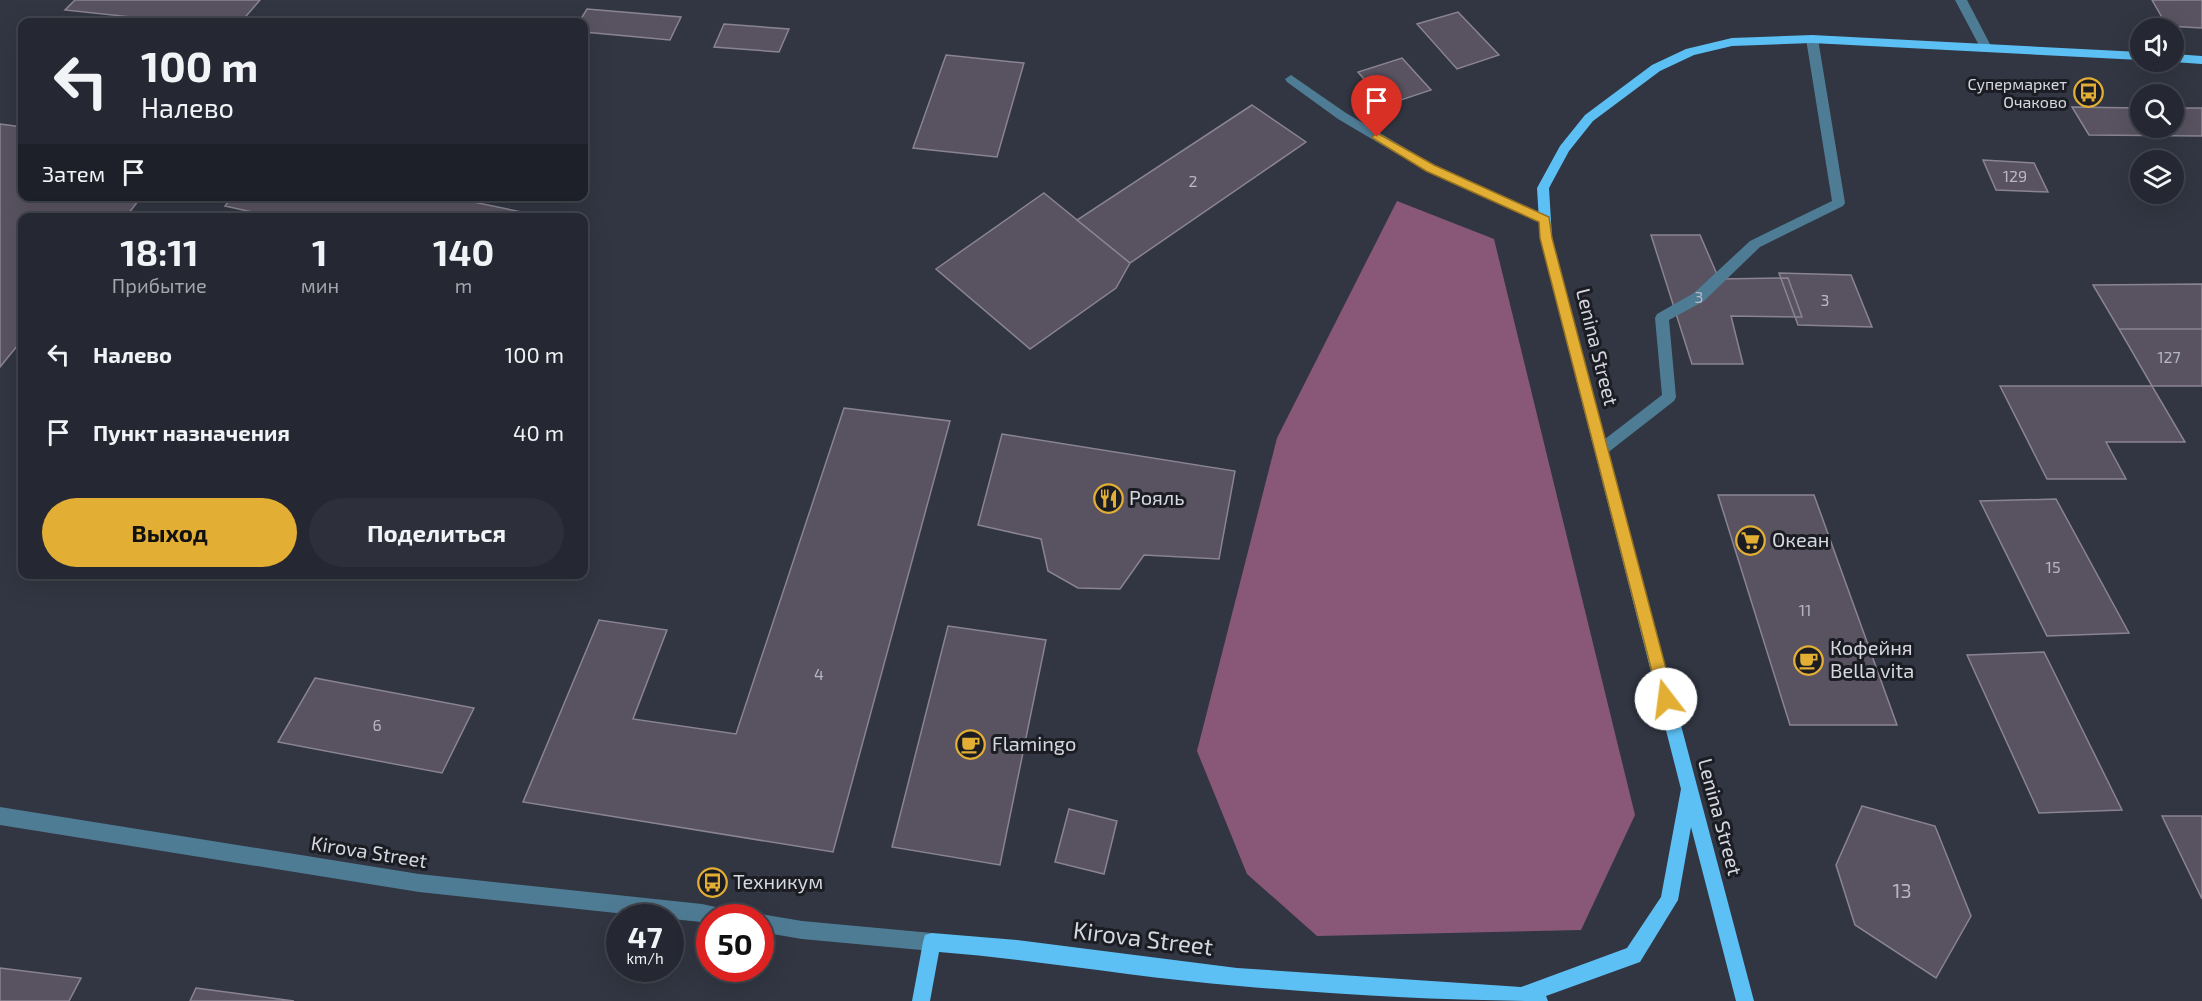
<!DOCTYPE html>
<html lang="ru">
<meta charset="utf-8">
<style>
:root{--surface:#252832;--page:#2d303a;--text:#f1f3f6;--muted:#a3a6ac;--line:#42444d;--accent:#e3ae34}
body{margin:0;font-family:"Exo 2",sans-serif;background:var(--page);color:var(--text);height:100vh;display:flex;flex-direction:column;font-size:22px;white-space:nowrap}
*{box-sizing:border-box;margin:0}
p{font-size:20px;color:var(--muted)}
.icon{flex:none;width:33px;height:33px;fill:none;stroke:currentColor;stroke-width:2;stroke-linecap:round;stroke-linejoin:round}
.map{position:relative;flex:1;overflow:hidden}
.sheet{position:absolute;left:18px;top:213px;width:570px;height:366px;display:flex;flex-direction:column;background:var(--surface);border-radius:12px;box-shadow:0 6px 24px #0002,0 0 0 2px var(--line)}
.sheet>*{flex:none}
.banner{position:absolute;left:18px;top:18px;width:570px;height:183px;border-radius:12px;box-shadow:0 6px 24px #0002,0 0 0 2px var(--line);background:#252832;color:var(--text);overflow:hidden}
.fabs{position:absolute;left:2130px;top:18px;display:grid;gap:12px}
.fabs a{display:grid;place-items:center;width:54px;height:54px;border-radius:50%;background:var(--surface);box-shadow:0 6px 24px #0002,0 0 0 2px var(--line);font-size:30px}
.speed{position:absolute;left:606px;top:904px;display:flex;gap:12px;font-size:30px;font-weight:700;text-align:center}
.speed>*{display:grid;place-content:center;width:78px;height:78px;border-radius:50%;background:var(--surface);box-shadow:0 6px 24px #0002,0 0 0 2px var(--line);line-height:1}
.speed small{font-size:15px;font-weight:400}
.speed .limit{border:9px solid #d22;background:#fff;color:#111}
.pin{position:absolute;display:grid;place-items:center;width:51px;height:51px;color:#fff;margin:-62px -26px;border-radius:50% 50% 50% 0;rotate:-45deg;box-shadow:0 0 6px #0007}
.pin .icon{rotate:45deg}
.me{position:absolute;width:66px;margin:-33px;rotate:345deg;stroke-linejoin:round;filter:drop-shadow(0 0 4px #0008)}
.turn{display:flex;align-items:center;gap:21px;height:126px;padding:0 24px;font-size:27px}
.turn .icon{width:78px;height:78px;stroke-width:2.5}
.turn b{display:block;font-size:42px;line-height:51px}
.then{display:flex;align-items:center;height:57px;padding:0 24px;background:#0003;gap:12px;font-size:22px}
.eta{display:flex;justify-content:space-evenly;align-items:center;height:102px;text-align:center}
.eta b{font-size:36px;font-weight:700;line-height:42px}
.action{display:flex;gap:12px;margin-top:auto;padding:12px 24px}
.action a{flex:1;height:69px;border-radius:36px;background:var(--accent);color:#111;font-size:24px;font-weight:700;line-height:69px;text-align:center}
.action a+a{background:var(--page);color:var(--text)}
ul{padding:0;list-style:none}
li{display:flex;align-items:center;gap:18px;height:78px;padding:0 24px}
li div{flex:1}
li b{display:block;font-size:22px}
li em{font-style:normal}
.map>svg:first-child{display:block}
</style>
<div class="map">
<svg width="2202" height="1001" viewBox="0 0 2202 1001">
<rect width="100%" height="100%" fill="#313642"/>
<path fill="#895879" d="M1397 201 1494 239 1635 815 1581 930 1317 936 1247 874 1197 751 1277 438Z"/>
<path fill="#595361" stroke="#8a8492" stroke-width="1.5" d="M75 0H260L241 22H178L65 10Z
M2152 0H2202V28L2167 26Z
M587 9 681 17 670 40 584 32V22H579Z
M1458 12 1499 55 1457 69 1417 24Z
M724 24 789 29 779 52 714 47Z
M946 55 1024 63 997 157 913 148Z
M1402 58 1431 90 1386 105 1358 72Z
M1252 105 1306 142 1130 263 1077 220Z
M2072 107 2140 108V128H2174V108H2202V136L2089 135Z
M0 124 22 127V196H142L125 218H22V340L0 367Z
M1983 160 2034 163 2048 192 1996 190Z
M1044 193 1130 263 1116 288 1030 349 936 269Z
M233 196H444L551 218H279L225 206Z
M1651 235H1700L1719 279 1788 278 1802 317 1731 316 1743 364H1692Z
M1779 273 1851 275 1872 327 1798 325Z
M2202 284V329H2119L2093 285Z
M2119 329H2202V386H2152Z
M2000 386H2152L2185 442H2106L2126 479H2047Z
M844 408 950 421 833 852 523 802 599 620 667 630 633 719 736 734Z
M1002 434 1235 471 1219 559 1144 555 1120 589 1078 588 1048 571 1041 539 978 525Z
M1718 495H1814L1897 725H1790Z
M2056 499 2129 633 2047 636 1980 501Z
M948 626 1046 640 1000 865 892 847Z
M2044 652 2122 810 2039 813 1967 655Z
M315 678 474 708 442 773 278 742Z
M1862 806 1935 826 1971 916 1936 978 1855 925 1836 865Z
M1069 809 1117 821 1104 874 1055 862Z
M2162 816H2202V899Z
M0 968 81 978 69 1001H0Z
M196 988 294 1001H190Z"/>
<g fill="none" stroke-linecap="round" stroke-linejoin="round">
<path fill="#4f7c95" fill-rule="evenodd" d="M1955 0H1967L1992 48 1990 51H1982Z
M1812 35 1818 39 1845 203 1843 206 1760 247 1704 301 1669 320 1676 397 1674 401 1606 454H1596L1594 450 1596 446 1662 395 1655 318 1657 314 1694 293 1750 241 1832 201 1806 39Z
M1291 75 1346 113 1434 165 1550 217 1551 220 1545 225 1540 223 1426 171 1338 119 1287 82 1285 79Z
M0 807 419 874 702 904 738 912 741 918H710V923L419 892 0 825Z
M760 914 802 921 932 933 939 935 941 942 939 949 932 951 802 939 760 932V918H753Z"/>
<path fill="#5dc0f4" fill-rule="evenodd" d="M1812 35 2140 52V60L1812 43 1732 46 1694 55 1660 71 1593 121 1569 151 1549 188 1552 238 1754 1001H1736L1691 827 1678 900 1640 962 1546 996 1548 1001C1445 1001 1342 995 1239 986 1139 978 1040 960 939 952L930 1001H912L923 942 925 935 932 933 1017 940 1237 968 1521 987 1627 948 1661 897 1681 789 1540 238 1537 188 1560 146 1585 115 1652 65 1686 49 1732 38Z
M2174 54 2202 56V64L2173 62Z"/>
</g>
<path fill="#e3ae34" stroke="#947122" stroke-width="1.5" d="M1377 133 1434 165 1549 217 1552 238 1674 699 1672 704 1666 706 1661 704 1659 699 1540 238 1539 222 1426 171 1374 139 1372 137Z"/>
<defs>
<symbol id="bus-ring" viewBox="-11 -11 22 22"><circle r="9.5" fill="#1b1d23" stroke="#e3ae34" stroke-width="1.5"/><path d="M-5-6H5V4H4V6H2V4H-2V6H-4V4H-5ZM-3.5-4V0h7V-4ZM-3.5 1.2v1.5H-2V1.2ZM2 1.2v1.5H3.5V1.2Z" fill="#e3ae34"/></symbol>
<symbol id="restaurant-ring" viewBox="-11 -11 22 22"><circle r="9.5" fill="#1b1d23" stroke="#e3ae34" stroke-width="1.5"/><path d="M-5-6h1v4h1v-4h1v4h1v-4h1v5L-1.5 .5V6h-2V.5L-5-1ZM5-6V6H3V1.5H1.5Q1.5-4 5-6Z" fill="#e3ae34"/></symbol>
<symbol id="supermarket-ring" viewBox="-11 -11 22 22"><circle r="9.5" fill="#1b1d23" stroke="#e3ae34" stroke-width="1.5"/><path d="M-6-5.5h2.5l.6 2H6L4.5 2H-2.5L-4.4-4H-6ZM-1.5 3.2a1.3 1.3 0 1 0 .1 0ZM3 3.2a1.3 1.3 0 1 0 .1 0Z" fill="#e3ae34"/></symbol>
<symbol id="cafe-ring" viewBox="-11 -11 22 22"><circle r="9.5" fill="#1b1d23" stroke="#e3ae34" stroke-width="1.5"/><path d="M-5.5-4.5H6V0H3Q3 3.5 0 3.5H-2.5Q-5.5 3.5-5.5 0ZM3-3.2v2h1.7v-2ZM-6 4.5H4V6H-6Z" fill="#e3ae34"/></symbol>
</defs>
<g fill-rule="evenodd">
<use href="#bus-ring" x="2072" y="76" width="33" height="33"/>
<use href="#restaurant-ring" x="1092" y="482" width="33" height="33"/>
<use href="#supermarket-ring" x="1734" y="524" width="33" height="33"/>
<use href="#cafe-ring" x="1792" y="644" width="33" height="33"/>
<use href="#cafe-ring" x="954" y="728" width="33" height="33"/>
<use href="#bus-ring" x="696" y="866" width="33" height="33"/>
</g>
<g text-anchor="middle" stroke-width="6" stroke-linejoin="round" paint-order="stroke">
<g font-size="16" fill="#d5d8e0" stroke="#1b1d23" text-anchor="end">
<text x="2067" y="90">Супермаркет<tspan x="2067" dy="18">Очаково</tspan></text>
</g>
<g font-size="16" fill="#b6b7c0">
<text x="2015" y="182">129</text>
<text x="1193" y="187">2</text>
<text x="1699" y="303">3</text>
<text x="1825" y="306">3</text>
<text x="2169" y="363">127</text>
<text x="2053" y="573">15</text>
<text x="1805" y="616">11</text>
<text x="819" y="680">4</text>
<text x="377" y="731">6</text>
</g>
<g font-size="20" fill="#d5d8e0" stroke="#1b1d23">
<text transform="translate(1597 347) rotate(76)" y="7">Lenina Street</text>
<text transform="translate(1720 817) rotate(75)" y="7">Lenina Street</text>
<text transform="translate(369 852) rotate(9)" y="7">Kirova Street</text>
</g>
<g font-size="20" fill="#d5d8e0" stroke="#1b1d23" text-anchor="start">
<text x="1129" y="505">Рояль</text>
<text x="1772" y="547">Океан</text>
<text x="1830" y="655">Кофейня<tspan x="1830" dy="23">Bella vita</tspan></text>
<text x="992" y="751">Flamingo</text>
<text x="733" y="889">Техникум</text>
</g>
<g font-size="20" fill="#b6b7c0">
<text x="1902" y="898">13</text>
</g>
<g font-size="24" fill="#d5d8e0" stroke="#1b1d23">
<text transform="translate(1143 939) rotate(7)" y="8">Kirova Street</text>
</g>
</g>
</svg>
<div class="fabs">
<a><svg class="icon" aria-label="sound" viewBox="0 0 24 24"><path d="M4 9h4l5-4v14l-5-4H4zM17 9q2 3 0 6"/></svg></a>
<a><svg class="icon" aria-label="search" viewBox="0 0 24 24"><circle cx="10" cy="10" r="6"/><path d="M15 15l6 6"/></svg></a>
<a><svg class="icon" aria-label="layers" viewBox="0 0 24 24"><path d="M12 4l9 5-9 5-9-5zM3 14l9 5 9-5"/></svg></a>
</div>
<div class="speed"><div>47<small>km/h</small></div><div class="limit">50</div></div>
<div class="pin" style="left:1377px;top:137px;background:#d93025"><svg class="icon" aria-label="arrive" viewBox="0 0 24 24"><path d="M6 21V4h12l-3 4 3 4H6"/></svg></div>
<svg class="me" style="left:1666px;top:699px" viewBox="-20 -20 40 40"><circle r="19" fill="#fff"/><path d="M0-13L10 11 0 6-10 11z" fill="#e3ae34"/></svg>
<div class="banner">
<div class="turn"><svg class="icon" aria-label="left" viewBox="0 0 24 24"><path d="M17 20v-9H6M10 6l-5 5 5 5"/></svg><div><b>100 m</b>Налево</div></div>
<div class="then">Затем<svg class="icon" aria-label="arrive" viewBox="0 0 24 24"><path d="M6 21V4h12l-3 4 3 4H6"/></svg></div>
</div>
<section class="sheet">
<div class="eta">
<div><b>18:11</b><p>Прибытие</p></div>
<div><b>1</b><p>мин</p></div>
<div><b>140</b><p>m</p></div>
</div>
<ul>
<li><svg class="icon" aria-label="left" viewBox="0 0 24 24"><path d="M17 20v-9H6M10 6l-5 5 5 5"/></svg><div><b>Налево</b></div><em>100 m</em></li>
<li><svg class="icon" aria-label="arrive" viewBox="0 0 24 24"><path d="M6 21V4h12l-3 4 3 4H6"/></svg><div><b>Пункт назначения</b></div><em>40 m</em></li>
</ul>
<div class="action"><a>Выход</a><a>Поделиться</a></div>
</section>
</div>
